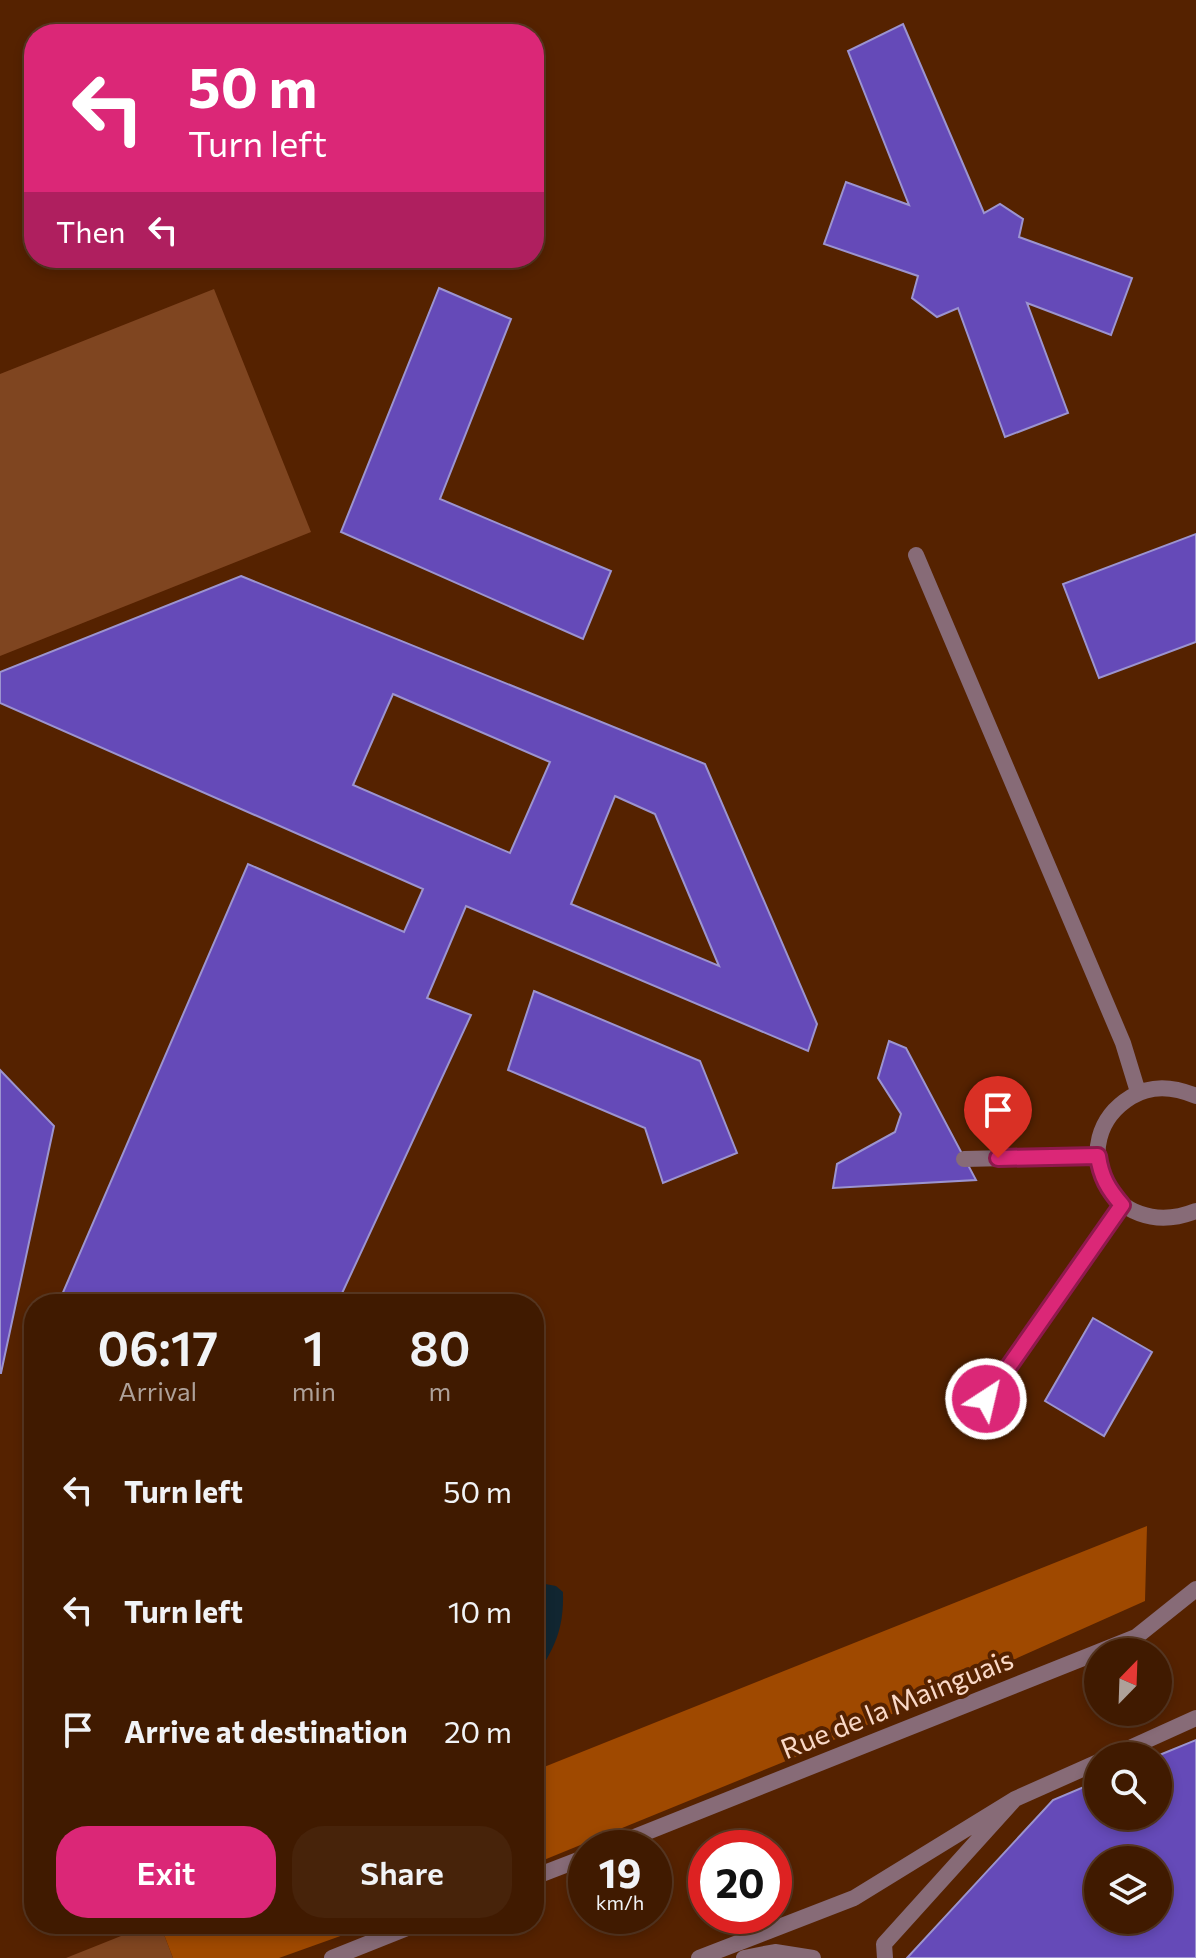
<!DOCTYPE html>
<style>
:root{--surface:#401a00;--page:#47230a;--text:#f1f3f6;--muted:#aea199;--line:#593822;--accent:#db2777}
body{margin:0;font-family:Commissioner,sans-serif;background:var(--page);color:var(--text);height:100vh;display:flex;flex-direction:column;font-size:30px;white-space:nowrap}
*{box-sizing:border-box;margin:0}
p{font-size:26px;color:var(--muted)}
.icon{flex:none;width:44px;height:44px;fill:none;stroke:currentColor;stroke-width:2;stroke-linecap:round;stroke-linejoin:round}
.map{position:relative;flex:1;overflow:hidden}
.details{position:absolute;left:24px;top:1294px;width:520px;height:640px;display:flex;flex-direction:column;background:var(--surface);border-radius:32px;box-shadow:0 4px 12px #0003,0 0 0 2px var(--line)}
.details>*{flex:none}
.banner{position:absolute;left:24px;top:24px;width:520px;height:244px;border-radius:32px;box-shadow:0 4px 12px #0003,0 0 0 2px var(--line);background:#db2777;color:#fff;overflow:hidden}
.needle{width:52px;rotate:23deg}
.controls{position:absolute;left:1084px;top:1638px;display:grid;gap:16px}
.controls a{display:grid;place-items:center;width:88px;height:88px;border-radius:50%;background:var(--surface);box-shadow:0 4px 12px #0003,0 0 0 2px var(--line);font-size:40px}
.speed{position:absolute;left:568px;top:1830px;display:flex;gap:16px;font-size:40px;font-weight:700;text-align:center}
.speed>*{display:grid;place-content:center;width:104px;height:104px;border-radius:50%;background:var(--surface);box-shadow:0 4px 12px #0003,0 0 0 2px var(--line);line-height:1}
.speed small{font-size:20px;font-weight:400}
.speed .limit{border:12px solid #d22;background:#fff;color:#111}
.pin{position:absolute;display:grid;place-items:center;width:68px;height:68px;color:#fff;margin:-82px -34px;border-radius:50% 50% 50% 0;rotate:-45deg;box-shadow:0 0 8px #0007}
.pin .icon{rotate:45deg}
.me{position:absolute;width:88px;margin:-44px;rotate:35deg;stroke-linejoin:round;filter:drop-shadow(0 0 6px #0008)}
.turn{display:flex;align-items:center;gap:28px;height:168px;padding:0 32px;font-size:36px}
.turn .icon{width:104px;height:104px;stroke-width:2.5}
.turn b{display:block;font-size:56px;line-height:68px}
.then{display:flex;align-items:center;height:76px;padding:0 32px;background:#0003;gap:16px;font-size:30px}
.eta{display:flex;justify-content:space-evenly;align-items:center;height:136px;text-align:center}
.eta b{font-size:48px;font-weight:600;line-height:56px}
.action{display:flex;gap:16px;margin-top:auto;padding:16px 32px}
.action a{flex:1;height:92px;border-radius:32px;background:var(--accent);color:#fff;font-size:32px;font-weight:600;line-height:92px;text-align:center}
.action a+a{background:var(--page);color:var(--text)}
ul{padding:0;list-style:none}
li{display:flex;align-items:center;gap:24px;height:120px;padding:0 32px}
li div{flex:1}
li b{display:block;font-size:30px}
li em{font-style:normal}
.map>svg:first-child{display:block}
</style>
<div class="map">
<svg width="1196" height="1958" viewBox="0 0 1196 1958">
<rect width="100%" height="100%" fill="#520"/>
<path fill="#7f4520" d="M214 289 311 532 0 656V374Z
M151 1924H160L173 1958H66Z"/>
<path fill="#9f4900" d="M1147 1526 1145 1601 791 1759 534 1864V1771Z
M160 1924H374L279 1958H173Z"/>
<path fill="#112631" d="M534 1582 556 1586 563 1592C564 1631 554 1648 534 1680Z"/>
<path fill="#654ab8" stroke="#9c94d0" stroke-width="2" fill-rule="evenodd" d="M903 24 984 213 1000 204 1023 219 1019 237 1132 278 1111 335 1027 303 1068 413 1005 437 958 308 937 317 912 298 918 276 824 244 846 182 909 205 848 51Z
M439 288 511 319 440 499 611 571 583 639 341 532Z
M1196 534V642L1099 678 1063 584Z
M241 576 705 764 817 1024 808 1051 466 906 427 998 471 1015 338 1302 333 1304H58L248 864 404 932 423 889 0 703V672ZM393 694 550 762 510 853 353 785ZM615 796 655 814 719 966 571 904Z
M534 991 700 1061 737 1153 663 1183 645 1128 508 1070Z
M889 1041 906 1048 976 1180 833 1188 837 1164 895 1132 901 1114 878 1078Z
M0 1070 54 1126 1 1373H0Z
M1093 1318 1152 1352 1104 1436 1045 1401Z
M34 1360V1406L25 1381Z
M1196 1740V1958H907L1053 1800 1098 1781V1816H1158L1157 1756ZM1098 1860H1158V1920H1098Z"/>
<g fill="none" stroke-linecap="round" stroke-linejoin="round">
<path stroke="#876b77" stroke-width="16" d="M916 555 1123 1043 1138 1092
M1196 1096C1175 1087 1152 1084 1131 1097 1061 1140 1110 1245 1196 1211
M964 1159 1098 1156
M986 1399 1122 1205
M1112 1756 1196 1718
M699 1958 854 1898 1015 1799
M744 1958 775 1952 813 1958
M885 1958 884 1944 1015 1799 1098 1762"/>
<path stroke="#876b77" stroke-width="16" d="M607 1848 1136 1637 1196 1589
M534 1877 586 1857
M332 1958 417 1924"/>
</g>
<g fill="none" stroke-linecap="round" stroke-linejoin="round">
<defs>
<path id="route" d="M986 1399 1122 1205C1108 1189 1101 1177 1098 1156L998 1158"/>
</defs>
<use href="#route" stroke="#8e194d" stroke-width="20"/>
<use href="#route" stroke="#db2777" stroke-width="14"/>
</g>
<g text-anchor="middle" stroke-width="8" stroke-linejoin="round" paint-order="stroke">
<g font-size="28" fill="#fad9c7" stroke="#520">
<text transform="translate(897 1704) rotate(-22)" y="10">Rue de la Mainguais</text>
</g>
</g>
</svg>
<div class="controls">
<a><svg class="needle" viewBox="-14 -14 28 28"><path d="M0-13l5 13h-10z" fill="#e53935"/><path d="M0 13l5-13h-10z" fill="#aea199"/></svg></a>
<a><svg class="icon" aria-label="search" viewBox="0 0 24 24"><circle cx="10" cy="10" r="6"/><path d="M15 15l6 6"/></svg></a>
<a><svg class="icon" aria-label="layers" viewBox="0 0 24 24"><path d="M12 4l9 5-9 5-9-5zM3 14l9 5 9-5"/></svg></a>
</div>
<div class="speed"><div>19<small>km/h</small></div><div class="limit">20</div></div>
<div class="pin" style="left:998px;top:1158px;background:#d93025"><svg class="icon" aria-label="arrive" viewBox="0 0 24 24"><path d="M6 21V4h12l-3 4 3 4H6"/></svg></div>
<svg class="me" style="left:986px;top:1399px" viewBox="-20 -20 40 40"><circle r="17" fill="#db2777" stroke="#fff" stroke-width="3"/><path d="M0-11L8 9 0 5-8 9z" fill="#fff"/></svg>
<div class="banner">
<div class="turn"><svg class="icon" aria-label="left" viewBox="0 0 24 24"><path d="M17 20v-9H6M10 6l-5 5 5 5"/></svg><div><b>50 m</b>Turn left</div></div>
<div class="then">Then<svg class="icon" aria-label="left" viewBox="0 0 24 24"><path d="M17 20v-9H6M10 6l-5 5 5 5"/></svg></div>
</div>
<section class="details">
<div class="eta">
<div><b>06:17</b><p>Arrival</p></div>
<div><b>1</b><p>min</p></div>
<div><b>80</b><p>m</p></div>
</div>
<ul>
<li><svg class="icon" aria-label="left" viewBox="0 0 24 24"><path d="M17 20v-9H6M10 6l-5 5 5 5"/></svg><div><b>Turn left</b></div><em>50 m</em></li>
<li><svg class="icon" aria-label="left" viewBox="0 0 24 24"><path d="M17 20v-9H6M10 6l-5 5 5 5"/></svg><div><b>Turn left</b></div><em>10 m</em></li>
<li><svg class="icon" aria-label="arrive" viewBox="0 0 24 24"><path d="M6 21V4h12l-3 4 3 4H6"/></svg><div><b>Arrive at destination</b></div><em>20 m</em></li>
</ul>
<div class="action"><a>Exit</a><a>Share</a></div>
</section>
</div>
